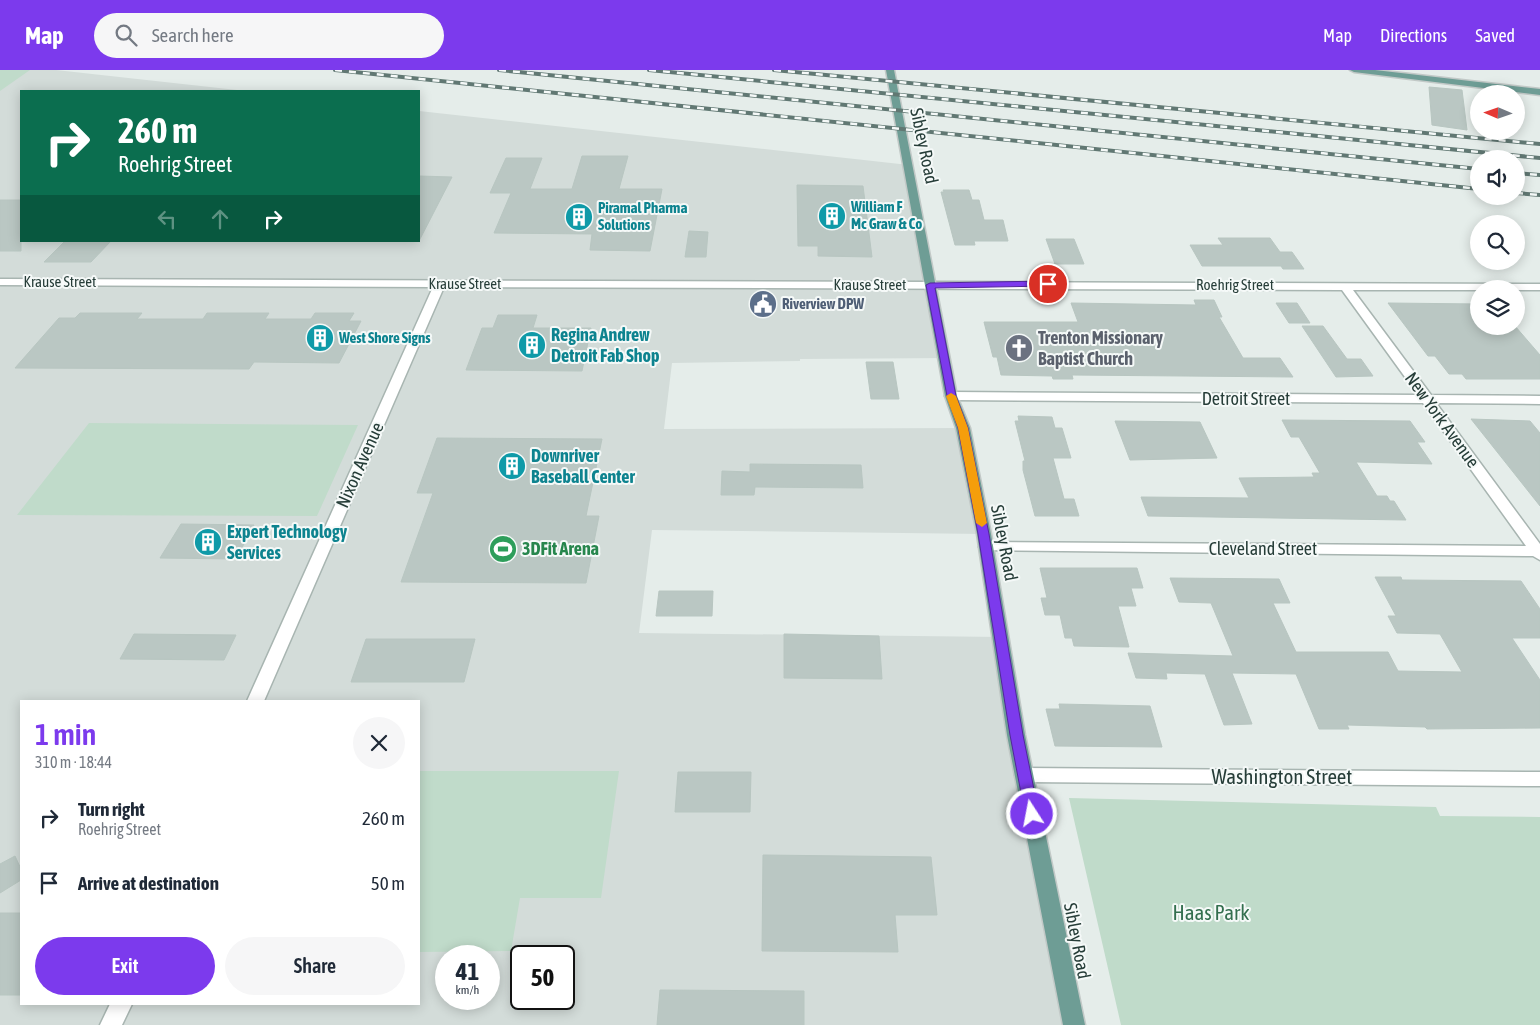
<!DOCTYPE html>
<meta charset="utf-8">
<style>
:root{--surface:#fff;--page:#f6f6f7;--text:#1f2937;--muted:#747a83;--accent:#7c3aed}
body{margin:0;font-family:"Asap Condensed",sans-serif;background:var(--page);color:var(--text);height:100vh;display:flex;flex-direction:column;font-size:19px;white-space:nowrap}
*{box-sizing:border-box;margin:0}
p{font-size:16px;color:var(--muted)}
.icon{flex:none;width:28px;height:28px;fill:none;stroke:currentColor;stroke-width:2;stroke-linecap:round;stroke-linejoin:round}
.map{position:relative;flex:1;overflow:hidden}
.panel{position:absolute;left:20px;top:630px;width:400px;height:305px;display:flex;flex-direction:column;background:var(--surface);border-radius:0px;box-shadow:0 2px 12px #0003}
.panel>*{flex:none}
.hud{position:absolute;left:20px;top:20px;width:400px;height:152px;border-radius:0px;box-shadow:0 2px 12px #0003;background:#0b6e4f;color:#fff;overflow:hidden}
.needle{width:32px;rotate:272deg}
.tools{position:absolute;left:1470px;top:15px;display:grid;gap:10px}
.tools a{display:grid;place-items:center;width:55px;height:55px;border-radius:50%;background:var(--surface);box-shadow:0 2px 12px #0003;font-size:25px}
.speed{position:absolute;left:435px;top:875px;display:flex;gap:10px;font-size:25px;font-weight:700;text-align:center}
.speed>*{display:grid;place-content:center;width:65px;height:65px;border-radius:50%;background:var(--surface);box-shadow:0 2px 12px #0003;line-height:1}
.speed small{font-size:12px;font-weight:400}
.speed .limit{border:2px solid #111;border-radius:8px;background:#fff;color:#111}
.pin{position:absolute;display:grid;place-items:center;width:42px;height:42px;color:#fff;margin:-21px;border:2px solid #fff;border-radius:50%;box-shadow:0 1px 5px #0007}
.me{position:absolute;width:55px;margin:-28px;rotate:349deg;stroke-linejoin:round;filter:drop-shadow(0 0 4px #0008)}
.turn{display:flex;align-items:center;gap:18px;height:105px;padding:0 15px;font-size:22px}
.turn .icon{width:65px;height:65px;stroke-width:2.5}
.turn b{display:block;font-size:35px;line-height:42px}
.lanes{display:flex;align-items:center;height:48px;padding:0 15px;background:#0003;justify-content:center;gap:25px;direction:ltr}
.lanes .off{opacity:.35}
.round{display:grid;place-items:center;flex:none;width:52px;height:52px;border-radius:26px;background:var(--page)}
.overview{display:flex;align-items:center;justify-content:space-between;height:85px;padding:0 15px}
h1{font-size:30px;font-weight:600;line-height:38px;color:var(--accent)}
.cta{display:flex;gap:10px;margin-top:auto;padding:10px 15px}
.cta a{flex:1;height:58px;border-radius:30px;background:var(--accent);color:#fff;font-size:20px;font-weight:600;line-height:58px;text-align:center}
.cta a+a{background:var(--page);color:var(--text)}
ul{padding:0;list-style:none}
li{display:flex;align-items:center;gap:15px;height:65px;padding:0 15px}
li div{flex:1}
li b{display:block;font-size:19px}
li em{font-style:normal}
header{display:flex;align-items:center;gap:30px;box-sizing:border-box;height:70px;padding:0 25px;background:var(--accent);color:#fff}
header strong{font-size:24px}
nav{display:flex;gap:28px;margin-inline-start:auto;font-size:18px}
.search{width:350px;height:45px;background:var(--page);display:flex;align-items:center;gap:12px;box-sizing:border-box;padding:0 18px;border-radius:28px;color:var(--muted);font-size:19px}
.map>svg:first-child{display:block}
</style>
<header>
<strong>Map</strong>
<div class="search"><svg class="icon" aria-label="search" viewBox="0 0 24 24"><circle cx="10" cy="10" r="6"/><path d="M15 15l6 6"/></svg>Search here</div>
<nav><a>Map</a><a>Directions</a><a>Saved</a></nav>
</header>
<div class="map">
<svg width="1540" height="955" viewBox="0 0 1540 955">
<rect width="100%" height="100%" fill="#e5edea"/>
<path fill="#d3dcd9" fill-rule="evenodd" d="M0 0H56L246 21H21V171H419V41L909 95 949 288 800 289V291L672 293 664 359 963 358 984 464 652 460 639 563 1002 567 1074 955H0ZM21 631H419V934H21ZM446 886H489V929H446ZM521 886H564V929H521Z"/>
<path fill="#c0dbca" d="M0 0H30L0 21Z
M89 353 358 355 317 446 17 445Z
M419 701H619L601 828H520L511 881 419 882Z
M1069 728 1436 737 1440 746 1540 747V955H1121Z"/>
<path fill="#bac7c3" stroke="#b8c6c1" d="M1429 17 1462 20 1467 60 1432 55Z
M582 86H628L619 119H662L650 181 590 180 592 164 494 163 511 123H490L506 88H542L530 119H572Z
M419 106 452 107 419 171Z
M797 115 863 116 872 187 818 186V176H798Z
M943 120H969L972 130H979L984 150H1003L1008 171H974L975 175H955L941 122H944Z
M0 130H21V181H0Z
M689 161 708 162 706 187H685Z
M1218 168H1270L1280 182H1292L1304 199H1283L1281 196H1202L1190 175H1223Z
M1046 169H1074L1084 194H1055Z
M65 171H111L91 192H44Z
M1194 230H1214L1222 247H1219L1243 288H1280L1293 307 1072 305 1073 309H1053L1052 306 1001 305 997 287H993L984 252H1078L1071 233 1196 235Z
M1276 233H1297L1310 253H1289Z
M1388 233 1479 234V256H1515L1540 285V309H1466L1462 304H1449L1435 286H1428Z
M80 243H142L137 249H203L207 243H269L265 249H311L315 243H354L349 251H361L339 293 254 292 249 299 15 298 59 248H75Z
M498 245H537L533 258H591L582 301 466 300 482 258H493Z
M1302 256H1323L1347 289H1361L1373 306 1336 307Z
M866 292H893L899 329H871Z
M1018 346 1052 347 1055 358H1062L1071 388H1053L1064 429H1074L1079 446H1035L1023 400V391H1025L1015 351H1019Z
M1471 349 1530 351 1540 363V436Z
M1282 350 1410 351 1425 372H1417L1432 394 1356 392 1377 426H1387L1390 431H1394L1406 450 1148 446 1141 427 1249 428 1239 408 1314 407 1312 403H1320L1299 367H1291Z
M1115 351 1200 352 1217 388 1130 390Z
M437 368 602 369 586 446H599L586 513 401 512 433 423H417Z
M750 394 861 395 863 418 755 417 754 425H721L722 401 750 402Z
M181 454 254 455 236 489 160 488Z
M1040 498H1137L1143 518H1131L1136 536H1118L1129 577 1074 576 1072 568H1065L1060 545H1045L1041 528H1047Z
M1375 507H1401L1402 510 1521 511 1540 539V568H1512L1540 610V658L1427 659 1425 657 1347 655 1349 659H1319L1296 604 1232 603 1252 654 1224 655 1205 604 1166 603 1167 609 1136 608 1128 583 1233 586 1211 533 1179 532 1170 508 1279 509 1290 533H1273L1296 582H1388L1398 601 1462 602 1440 564 1397 563 1388 546H1396Z
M659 521H713L712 546H656Z
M134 564 236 565 224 590 120 589Z
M784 564 879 566 882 609 784 608Z
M366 569H475L464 612H351Z
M1059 634 1150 636 1162 677 1055 676 1046 639H1060Z
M678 702H751L750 742H675Z
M763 785 931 787 937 845H895L898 882 762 881Z
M15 786 21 799V810L0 823V794Z
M0 843H21V925H0Z
M660 920 804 921V955H657Z"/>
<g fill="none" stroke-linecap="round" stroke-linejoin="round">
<defs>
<path id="minor" d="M0 209 1540 214V220H1353L1431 325 1540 326V334L1436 333 1540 474V490L1533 486 981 480 979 477 986 472 1526 476 1423 333 951 330 945 326 951 322 1418 325 1342 220 444 217 264 631H247L433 217 0 215Z
M1024 698 1540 702V716L1024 712 1018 710 1015 705 1018 700Z
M110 934H132L122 955H100Z"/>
<path id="major" d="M886 0H894L957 326 970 358 991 464 1025 665 1085 955H1063L1007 665 977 464 956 358 945 326Z
M1350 0H1375L1540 19V25L1354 2Z"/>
</defs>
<use href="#minor" stroke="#a8b5b1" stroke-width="3"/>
<use href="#major" stroke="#c2c9c7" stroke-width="3"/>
<use href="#minor" fill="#fff" fill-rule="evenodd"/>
<use href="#major" fill="#6e9d95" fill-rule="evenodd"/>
<defs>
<path id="rail" d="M335 0 1479 119
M499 0 1479 99
M649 0 1540 88
M774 0 1540 74
M1516 103 1540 105
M1516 123 1540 125"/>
</defs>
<use href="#rail" stroke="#617873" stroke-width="4"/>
<use href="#rail" stroke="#f5f9f8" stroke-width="2.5" stroke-dasharray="7" stroke-linecap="butt"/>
</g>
<path fill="#7c3aed" stroke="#51269a" d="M1048 211 1052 214 1051 216 935 218 956 326 968 358 989 464 1023 665 1039 744 1037 748H1027L1025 744 1010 665 978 464 958 358 947 326 926 215 930 213Z"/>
<path fill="#f59e0b" d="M951 323 956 326 968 358 987 453 982 457 976 453 958 358 946 326Z"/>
<defs>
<symbol id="building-disc" viewBox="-11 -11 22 22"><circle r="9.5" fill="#0f9aa8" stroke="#f5f9f8"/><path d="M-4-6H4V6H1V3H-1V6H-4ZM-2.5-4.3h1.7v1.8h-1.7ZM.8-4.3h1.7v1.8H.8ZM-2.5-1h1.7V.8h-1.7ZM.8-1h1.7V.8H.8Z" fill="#fff"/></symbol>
<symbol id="civic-disc" viewBox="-11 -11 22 22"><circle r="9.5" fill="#5c6f8a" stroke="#f5f9f8"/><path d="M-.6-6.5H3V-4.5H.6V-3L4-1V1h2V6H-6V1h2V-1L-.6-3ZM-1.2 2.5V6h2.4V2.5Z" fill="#fff"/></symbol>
<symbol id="church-disc" viewBox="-11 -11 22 22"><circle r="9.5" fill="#6b7280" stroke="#f5f9f8"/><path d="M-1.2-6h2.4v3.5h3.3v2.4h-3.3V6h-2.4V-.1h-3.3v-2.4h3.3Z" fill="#fff"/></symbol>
<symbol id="stadium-disc" viewBox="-11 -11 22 22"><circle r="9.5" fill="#2e9e5b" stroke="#f5f9f8"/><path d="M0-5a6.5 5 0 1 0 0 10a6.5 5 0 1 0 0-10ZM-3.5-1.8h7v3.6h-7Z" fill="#fff"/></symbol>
</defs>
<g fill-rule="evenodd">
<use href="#building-disc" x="816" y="130" width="32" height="32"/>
<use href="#building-disc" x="563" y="131" width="32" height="32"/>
<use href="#civic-disc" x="747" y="218" width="32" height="32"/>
<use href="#building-disc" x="304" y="252" width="32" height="32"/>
<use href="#building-disc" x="516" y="259" width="32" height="32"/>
<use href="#church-disc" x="1003" y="262" width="32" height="32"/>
<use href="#building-disc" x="496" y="380" width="32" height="32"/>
<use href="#building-disc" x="192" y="456" width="32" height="32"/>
<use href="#stadium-disc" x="487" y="463" width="32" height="32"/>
</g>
<g text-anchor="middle" stroke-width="4" stroke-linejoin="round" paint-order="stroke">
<g font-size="15" font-weight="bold" fill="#0d838f" stroke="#f5f9f8" text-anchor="start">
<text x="851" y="142">William F<tspan x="851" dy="17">Mc Graw &amp; Co</tspan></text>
<text x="598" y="143">Piramal Pharma<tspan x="598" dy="17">Solutions</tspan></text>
<text x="339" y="273">West Shore Signs</text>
</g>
<g font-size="15" fill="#263d38" stroke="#f5f9f8">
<text x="60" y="217">Krause Street</text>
<text x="465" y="219">Krause Street</text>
<text x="870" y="220">Krause Street</text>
<text x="1235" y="220">Roehrig Street</text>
</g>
<g font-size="15" font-weight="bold" fill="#4e5e75" stroke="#f5f9f8" text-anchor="start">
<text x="782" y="239">Riverview DPW</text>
</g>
<g font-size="18" fill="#263d38" stroke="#f5f9f8">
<text transform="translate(924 76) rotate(78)" y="6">Sibley Road</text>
<text x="1246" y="335">Detroit Street</text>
<text transform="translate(1442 350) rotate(54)" y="6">New York Avenue</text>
<text transform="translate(360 395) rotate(-66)" y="6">Nixon Avenue</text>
<text transform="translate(1004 473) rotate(79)" y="6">Sibley Road</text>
<text x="1263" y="485">Cleveland Street</text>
<text transform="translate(1077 871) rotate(79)" y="6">Sibley Road</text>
</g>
<g font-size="18" font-weight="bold" fill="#0d838f" stroke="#f5f9f8" text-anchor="start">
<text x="551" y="271">Regina Andrew<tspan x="551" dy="21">Detroit Fab Shop</tspan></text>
<text x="531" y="392">Downriver<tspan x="531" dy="21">Baseball Center</tspan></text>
<text x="227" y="468">Expert Technology<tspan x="227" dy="21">Services</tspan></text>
</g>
<g font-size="18" font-weight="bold" fill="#5b616d" stroke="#f5f9f8" text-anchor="start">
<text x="1038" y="274">Trenton Missionary<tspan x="1038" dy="21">Baptist Church</tspan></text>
</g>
<g font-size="18" font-weight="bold" fill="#27864d" stroke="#f5f9f8" text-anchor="start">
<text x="522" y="485">3DFit Arena</text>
</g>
<g font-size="21" fill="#263d38" stroke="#f5f9f8">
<text x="1282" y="714">Washington Street</text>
</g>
<g font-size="21" fill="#346f4f" stroke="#f5f9f8">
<text x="1211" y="850">Haas Park</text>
</g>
</g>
</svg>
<div class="tools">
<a><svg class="needle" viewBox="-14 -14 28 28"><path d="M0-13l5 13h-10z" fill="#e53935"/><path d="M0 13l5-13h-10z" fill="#747a83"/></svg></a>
<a><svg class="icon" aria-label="sound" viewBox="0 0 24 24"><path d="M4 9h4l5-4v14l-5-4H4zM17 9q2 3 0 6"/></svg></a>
<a><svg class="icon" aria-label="search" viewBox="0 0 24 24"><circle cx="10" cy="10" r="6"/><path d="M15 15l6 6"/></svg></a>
<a><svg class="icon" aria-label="layers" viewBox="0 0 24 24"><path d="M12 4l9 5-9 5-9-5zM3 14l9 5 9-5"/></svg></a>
</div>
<div class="speed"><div>41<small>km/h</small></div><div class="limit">50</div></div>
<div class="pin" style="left:1048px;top:214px;background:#d93025"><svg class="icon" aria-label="arrive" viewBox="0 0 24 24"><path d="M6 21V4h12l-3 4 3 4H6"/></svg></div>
<svg class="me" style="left:1032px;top:744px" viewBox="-20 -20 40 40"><circle r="17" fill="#7c3aed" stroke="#fff" stroke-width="3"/><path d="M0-11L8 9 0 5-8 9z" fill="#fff"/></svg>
<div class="hud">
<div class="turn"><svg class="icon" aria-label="right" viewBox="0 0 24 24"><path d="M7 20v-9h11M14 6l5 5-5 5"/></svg><div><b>260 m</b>Roehrig Street</div></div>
<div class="lanes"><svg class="icon off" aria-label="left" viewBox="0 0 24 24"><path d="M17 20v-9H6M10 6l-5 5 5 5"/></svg><svg class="icon off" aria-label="ahead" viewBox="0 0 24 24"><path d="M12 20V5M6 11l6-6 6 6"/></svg><svg class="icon" aria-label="right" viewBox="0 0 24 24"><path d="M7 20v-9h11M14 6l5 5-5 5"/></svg></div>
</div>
<section class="panel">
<div class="overview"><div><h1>1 min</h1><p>310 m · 18:44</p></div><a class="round"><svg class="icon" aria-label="close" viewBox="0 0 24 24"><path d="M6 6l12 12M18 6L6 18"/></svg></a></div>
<ul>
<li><svg class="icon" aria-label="right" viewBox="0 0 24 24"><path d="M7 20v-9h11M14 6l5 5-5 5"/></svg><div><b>Turn right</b><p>Roehrig Street</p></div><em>260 m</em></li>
<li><svg class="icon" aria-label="arrive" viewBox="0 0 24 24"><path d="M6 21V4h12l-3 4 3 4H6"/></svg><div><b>Arrive at destination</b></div><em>50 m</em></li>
</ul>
<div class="cta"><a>Exit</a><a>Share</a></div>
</section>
</div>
